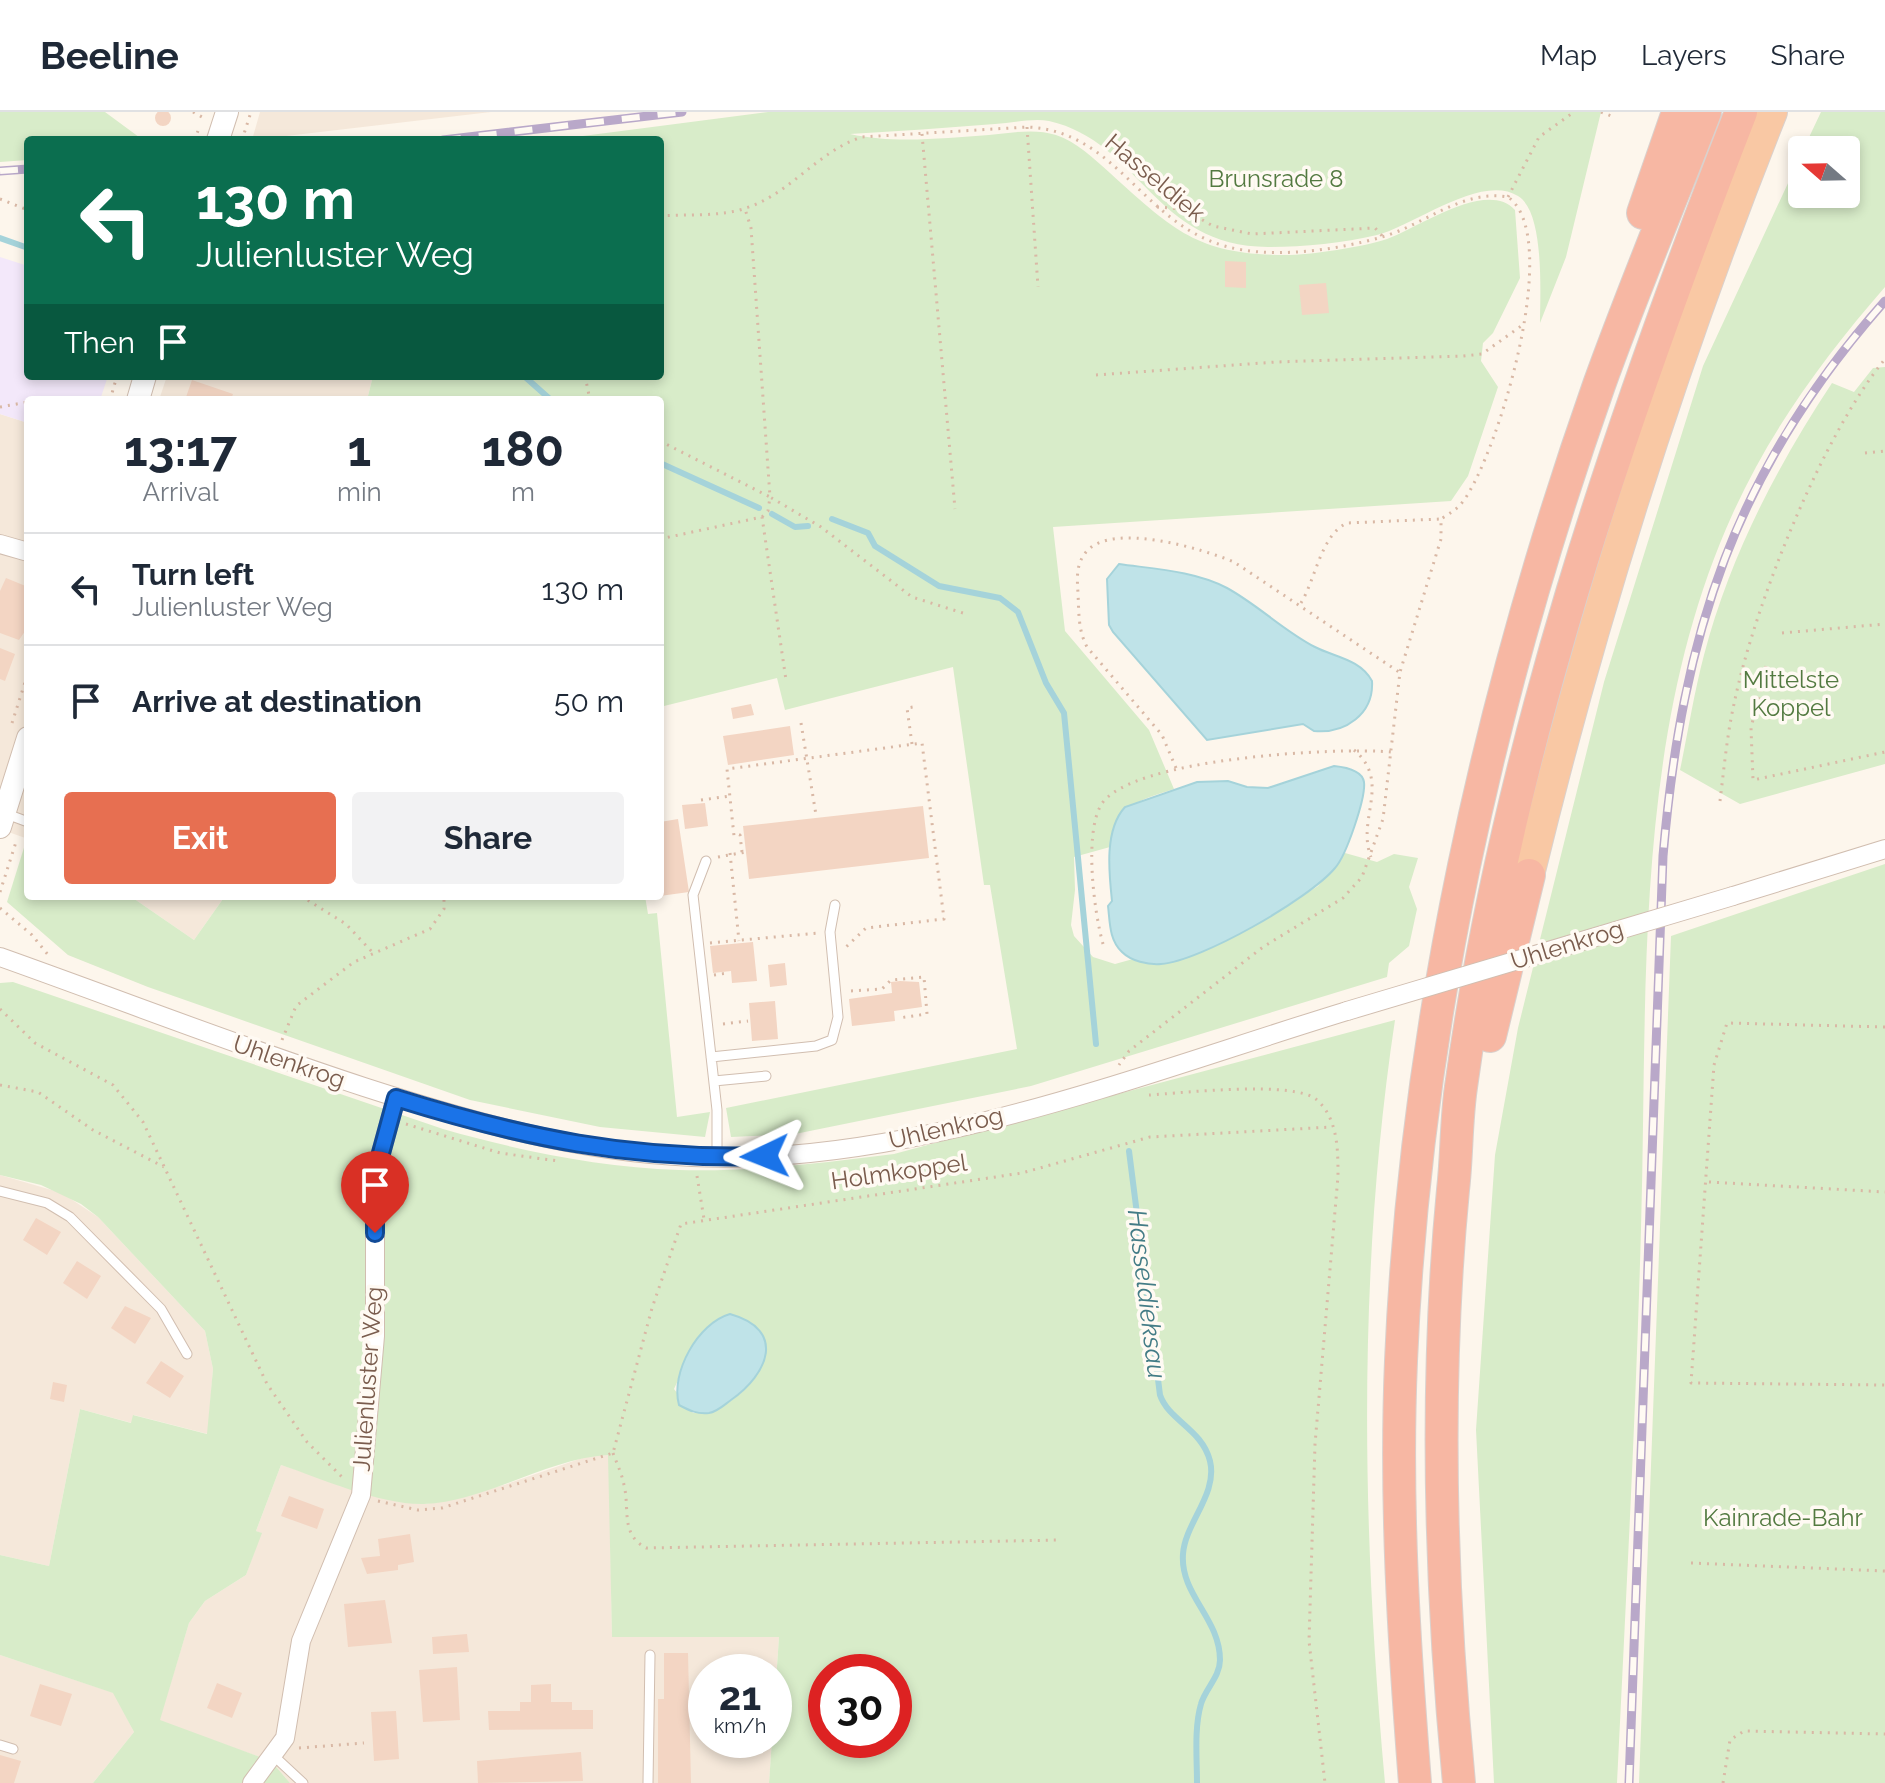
<!DOCTYPE html>
<style>
:root{--surface:#fff;--page:#f2f2f3;--text:#1f2937;--muted:#747a83;--line:#e0e1e3;--accent:#e76f51}
body{margin:0;font-family:Raleway,sans-serif;background:var(--page);color:var(--text);height:100vh;display:flex;flex-direction:column;font-size:30px;white-space:nowrap}
*{box-sizing:border-box;margin:0}
p{font-size:26px;color:var(--muted)}
.icon{flex:none;width:44px;height:44px;fill:none;stroke:currentColor;stroke-width:2;stroke-linecap:round;stroke-linejoin:round}
.map{position:relative;flex:1;overflow:hidden}
.drawer{position:absolute;left:24px;top:284px;width:640px;height:504px;display:flex;flex-direction:column;background:var(--surface);border-radius:8px;box-shadow:0 4px 12px #0003}
.drawer>*{flex:none}
.guide{position:absolute;left:24px;top:24px;width:640px;height:244px;border-radius:8px;box-shadow:0 4px 12px #0003;background:#0b6e4f;color:#fff;overflow:hidden}
.needle{width:52px;rotate:290deg}
.controls{position:absolute;left:1788px;top:24px;display:grid;gap:16px}
.controls a{display:grid;place-items:center;width:72px;height:72px;border-radius:8px;background:var(--surface);box-shadow:0 4px 12px #0003;font-size:40px}
.speed{position:absolute;left:688px;top:1542px;display:flex;gap:16px;font-size:40px;font-weight:700;text-align:center}
.speed>*{display:grid;place-content:center;width:104px;height:104px;border-radius:50%;background:var(--surface);box-shadow:0 4px 12px #0003;line-height:1}
.speed small{font-size:20px;font-weight:400}
.speed .limit{border:12px solid #d22;background:#fff;color:#111}
.pin{position:absolute;display:grid;place-items:center;width:68px;height:68px;color:#fff;margin:-82px -34px;border-radius:50% 50% 50% 0;rotate:-45deg;box-shadow:0 0 8px #0007}
.pin .icon{rotate:45deg}
.me{position:absolute;width:88px;margin:-44px;rotate:268deg;stroke-linejoin:round;filter:drop-shadow(0 0 6px #0008)}
.turn{display:flex;align-items:center;gap:28px;height:168px;padding:0 40px;font-size:36px}
.turn .icon{width:104px;height:104px;stroke-width:2.5}
.turn b{display:block;font-size:56px;line-height:68px}
.then{display:flex;align-items:center;height:76px;padding:0 40px;background:#0003;gap:16px;font-size:30px}
.eta{display:flex;justify-content:space-evenly;align-items:center;height:136px;text-align:center}
.eta b{font-size:48px;font-weight:700;line-height:56px}
.cta{display:flex;gap:16px;margin-top:auto;padding:16px 40px}
.cta a{flex:1;height:92px;border-radius:8px;background:var(--accent);color:#fff;font-size:32px;font-weight:700;line-height:92px;text-align:center}
.cta a+a{background:var(--page);color:var(--text)}
ul{padding:0;list-style:none}
li{display:flex;align-items:center;gap:24px;height:112px;padding:0 40px;border-top:2px solid var(--line)}
li div{flex:1}
li b{display:block;font-size:30px}
li em{font-style:normal}
header{display:flex;align-items:center;gap:48px;box-sizing:border-box;height:112px;padding:0 40px;background:var(--surface);border-bottom:2px solid var(--line)}
header strong{font-size:38px}
nav{display:flex;gap:44px;margin-inline-start:auto;font-size:28px}
.map>svg:first-child{display:block}
</style>
<header>
<strong>Beeline</strong>
<nav><a>Map</a><a>Layers</a><a>Share</a></nav>
</header>
<div class="map">
<svg width="1885" height="1671" viewBox="0 0 1885 1671">
<rect width="100%" height="100%" fill="#fdf6ec"/>
<path fill="#f5e8da" d="M260 0H491L252 28Z
M167 264H373L367 288H159Z
M0 302 28 311V727L0 717Z
M130 784H225L194 828Z
M0 1063 62 1081 98 1105 205 1219 213 1257 208 1322 134 1303 132 1311 80 1297 49 1454 0 1443Z
M609 1343 612 1525H779L774 1597V1560H706V1628H772L769 1671H290L271 1649 159 1609 189 1511 205 1489 246 1463 261 1421 256 1419 281 1353 400 1390 426 1392 504 1373 588 1344Z
M0 1543 114 1581 134 1620 93 1671H0Z"/>
<path fill="#f3e8fa" d="M0 145 28 154V264H108L100 288H28V311L0 302Z"/>
<path fill="#d8ecc9" fill-rule="evenodd" d="M0 0H105L143 28H28V48L0 50Z
M768 0H1601L1566 145 1540 211C1540 183 1545 100 1518 84 1481 61 1414 114 1377 123 1343 131 1303 135 1268 135 1153 134 1141 30 1049 9 1033 6 1011 11 995 12 946 16 898 19 850 22 894 32 944 26 989 23 1010 21 1035 16 1056 23 1077 30 1093 46 1110 61 1172 117 1197 143 1285 143 1311 143 1363 135 1387 127 1420 115 1487 67 1515 98L1520 166 1493 221 1483 231 1481 249 1498 275 1468 364 1451 389 1053 415 1065 519 1149 618 1174 677C1136 689 1119 693 1110 735L1074 745 1075 778 1071 813 1074 824 1093 845 1115 852 1133 847 1159 853 1246 817 1298 787 1318 774 1345 741 1377 750 1394 742 1418 746 1409 775 1417 797 1409 834 1389 851 1387 865 1031 974 795 1022 731 1025 726 996 1017 937 990 773H984L953 555 785 598 777 566 660 595V288H367L373 264H660V28H552Z
M1821 0H1885V175C1825 244 1771 317 1733 401 1632 623 1648 879 1641 1117 1636 1302 1626 1486 1617 1671H1494L1476 1318 1495 1043 1518 916 1604 570 1703 254 1802 41V82H1846V38H1803Z
M1885 255V652L1740 692 1680 658C1688 620 1694 581 1704 543 1730 444 1776 356 1832 271L1854 280 1873 256Z
M27 726 28 784H130L194 828 225 784H645L648 802 657 801 677 1005 710 1000 705 1025 600 1015 470 988 148 875 68 843 7 790Z
M1885 752V1671H1639L1671 824Z
M13 870 443 1017C520 1039 599 1055 679 1058 750 1060 823 1051 894 1042L1395 908C1357 1160 1362 1418 1385 1671H769L779 1525H612L608 1343C548 1346 485 1390 424 1392 380 1393 323 1367 281 1353L256 1419 262 1421 246 1463 205 1489 189 1511 160 1608 271 1649 290 1671H93L134 1620 113 1581 0 1543V1443L49 1454 80 1297 131 1311 133 1303 207 1322 213 1257 205 1219 98 1105 81 1092 41 1073 0 1063V871ZM693 1235 767 1237C759 1271 729 1300 693 1301L674 1277ZM826 1560H894V1628H826Z"/>
<path fill="#bfe3e8" stroke="#a5d3da" stroke-width="2" d="M1119 452C1154 457 1195 459 1227 476 1258 493 1284 519 1315 535 1334 545 1360 547 1372 569 1374 602 1345 622 1314 619L1303 612 1207 628 1113 520 1109 513 1107 467Z
M1334 654C1344 655 1362 658 1364 670 1366 686 1346 744 1335 756 1309 787 1201 849 1161 852 1148 853 1131 849 1122 840 1109 828 1110 810 1108 794L1112 789C1109 761 1104 718 1125 695L1197 670 1228 669 1247 675 1268 676Z
M730 1202C787 1218 768 1262 731 1288 724 1293 717 1300 709 1301 697 1302 690 1299 679 1293 670 1261 698 1211 730 1202Z"/>
<g fill="none" stroke-linecap="round" stroke-linejoin="round">
<path stroke="#a5d3da" stroke-width="6" d="M0 126 28 136
M524 264 551 288
M660 351 759 396
M772 402 795 415 808 414
M832 407 868 421 875 434 939 474 1000 486 1018 500 1046 571 1064 601 1096 932
M1129 1039 1160 1283C1169 1309 1202 1317 1210 1349 1218 1382 1185 1411 1183 1442 1180 1483 1220 1506 1220 1548 1220 1565 1205 1577 1201 1592 1194 1616 1197 1646 1197 1671"/>
</g>
<path fill="#f3d5c3" d="M155 6a8 8 0 1 1 16 0a8 8 0 1 1-16 0Z
M1225 149 1246 150V176L1225 175Z
M1326 171 1329 201 1302 203 1299 173Z
M192 268 233 282 231 288H185Z
M6 466 28 475V515L19 528 0 521V479Z
M0 536 15 542 5 569 0 567Z
M751 592 754 603 733 607 731 596Z
M790 614 794 643 728 653 723 624Z
M705 691 708 714 685 717 682 693Z
M923 694 929 746 749 767 743 714Z
M678 707 689 780 660 784V710Z
M753 830 757 869 732 871 731 859 713 861 710 834Z
M785 851 787 873 770 875 768 853Z
M900 869 919 870 922 895 894 899 895 909 852 914 849 887 892 881 891 870Z
M775 889 778 927 752 929 749 891Z
M36 1106 61 1120 47 1143 23 1128Z
M77 1149 101 1164 87 1187 63 1171Z
M125 1194 151 1206 135 1232 111 1216Z
M161 1249 184 1264 170 1286 146 1271Z
M53 1270 67 1273 64 1290 50 1287Z
M289 1384 324 1397 317 1417 281 1404Z
M410 1422 414 1450 398 1453V1458L367 1462 361 1446 380 1444 378 1427Z
M385 1488 392 1531 348 1535 344 1492Z
M467 1522 469 1540 433 1542 432 1525Z
M664 1541H688L691 1671H658V1587H664Z
M457 1555 460 1608 423 1610 419 1558Z
M217 1571 242 1581 232 1606 207 1596Z
M40 1572 72 1582 61 1614 30 1604Z
M551 1572V1590H572V1598H593V1617L489 1618 488 1599H520V1590H531V1573Z
M396 1599 399 1647 374 1649 371 1600Z
M581 1640 583 1669 478 1671 477 1649Z
M0 1643 21 1649 14 1671H0Z"/>
<g fill="none" stroke-linecap="round" stroke-linejoin="round">
<defs>
<path id="service" d="M4 701 28 710
M706 749 693 783 717 998V1045
M711 945 816 934 832 928 838 905 830 820 835 793
M714 969 766 964
M0 1079 47 1091 70 1105 161 1197 187 1242
M0 1633 13 1637
M275 1645 303 1671
M648 1671 650 1543"/>
<path id="minor" d="M0 432 28 440
M1733 784 1885 737
M0 845C121 888 241 935 364 975 472 1010 577 1040 692 1045 909 1055 1141 962 1347 899
M252 1671 285 1626 301 1529 361 1383 375 1224V1063L396 986"/>
<path id="tertiary" d="M218 28 227 0
M138 288 145 264
M0 715 28 626"/>
<path id="trunk" d="M1529 763C1592 504 1673 248 1772 0"/>
<path id="motorway" d="M1643 101 1678 0
M1490 924 1529 763
M1415 1671C1404 1531 1395 1390 1401 1249 1415 918 1489 585 1599 273 1632 181 1670 91 1705 0
M1459 1671C1440 1474 1434 1276 1453 1078 1457 1044 1456 1009 1461 975 1507 640 1619 313 1741 0"/>
</defs>
<use href="#service" stroke="#d1beb0" stroke-width="11"/>
<use href="#minor" stroke="#d1beb0" stroke-width="20"/>
<use href="#tertiary" stroke="#d1beb0" stroke-width="24"/>
<use href="#trunk" stroke="#dad1cd" stroke-width="32"/>
<use href="#motorway" stroke="#dad1cd" stroke-width="34"/>
<path stroke="#d9b8a5" stroke-width="3" stroke-dasharray="2 6" stroke-linecap="butt" d="M193 0 202 5
M1601 0 1611 4 1612 0
M1027 15 1038 175
M922 22 955 397
M194 28 198 19
M242 28 251 0
M1508 85 1539 25 1574 0
M0 87 28 98
M1157 95 1183 97 1213 114 1252 122 1375 116 1383 125
M660 104C687 102 721 105 746 96 790 82 818 39 862 25L1027 15C1123 19 1144 123 1243 138 1286 145 1340 137 1382 125 1424 113 1462 77 1508 85 1564 125 1498 341 1464 388 1458 397 1450 401 1441 407V427L1400 560 1383 707 1362 765 1343 786 1263 835 1129 939 1119 953
M1096 263 1276 250 1463 244 1482 242 1524 212
M585 264 590 288
M110 288 117 264
M0 295 28 290
M660 329 770 385 751 116 745 97
M1865 341 1885 339
M762 405 768 399 770 385 821 415 912 485 966 502
M660 427 762 405 786 568
M1301 491C1316 466 1321 423 1347 411L1440 407
M1782 521 1885 512
M1766 554 1751 616 1753 668 1885 640
M12 611 28 561
M801 611 816 703
M912 632 907 596 913 595
M1354 638C1392 670 1356 707 1371 745
M1176 656 1162 623 1087 535C1078 518 1079 501 1078 481 1077 466 1076 452 1086 440 1112 409 1203 437 1234 450L1399 560
M701 688 730 684
M1720 689C1724 657 1727 623 1734 592 1754 494 1822 324 1885 247
M742 740 740 723 734 724 727 657 922 631 944 807 866 816 846 835
M730 741 739 829
M718 745 746 740
M0 780 16 730
M301 784 346 812 374 842
M0 796 32 823 49 844
M710 831 818 821
M1103 832C1094 800 1084 722 1101 693 1129 646 1337 635 1391 640
M714 863 728 861
M851 879 882 877 891 868 924 865 927 902 899 906
M0 897 35 931 113 973 143 1010 267 1272 307 1330 343 1366
M723 912 748 909
M1885 915 1727 911 1714 953 1691 1271 1885 1273
M282 928 296 894 354 850 430 817 444 797V784
M0 973 38 980 93 1018 164 1055
M1149 983C1182 981 1295 968 1317 988 1338 1007 1338 1038 1338 1064L1315 1332 1309 1529 1325 1671
M406 1012 500 1041 558 1049
M697 1064 704 1107
M1709 1070 1885 1080
M613 1341C617 1352 622 1362 624 1373 630 1397 620 1422 646 1436L1060 1428
M378 1389 418 1398 442 1396 613 1341 652 1196 681 1112 1022 1061 1150 1025 1332 1015
M1691 1451 1885 1459
M299 1636 364 1631
M1723 1671 1730 1628 1744 1619 1885 1622"/>
<use href="#service" stroke="#fff" stroke-width="9"/>
<use href="#minor" stroke="#fff" stroke-width="18"/>
<use href="#tertiary" stroke="#fff" stroke-width="22"/>
<use href="#trunk" stroke="#f9c8a4" stroke-width="30"/>
<use href="#motorway" stroke="#f7b7a3" stroke-width="32"/>
<defs>
<path id="rail" d="M443 28 682 0
M0 59 28 57
M1629 1671 1663 744C1682 522 1735 358 1885 189"/>
</defs>
<use href="#rail" stroke="#b9a8c9" stroke-width="9"/>
<use href="#rail" stroke="#fffaf3" stroke-width="6" stroke-dasharray="18" stroke-linecap="butt"/>
<defs>
<path id="minor-bridge" d="M1347 899 1733 784"/>
</defs>
<use href="#minor-bridge" stroke="#d1beb0" stroke-width="20" stroke-linecap="butt"/>
<use href="#minor-bridge" stroke="#fff" stroke-width="18"/>
</g>
<g fill="none" stroke-linecap="round" stroke-linejoin="round">
<defs>
<path id="route" d="M375 1121V1063L396 986C524 1026 630 1048 765 1044"/>
</defs>
<use href="#route" stroke="#114b97" stroke-width="20"/>
<use href="#route" stroke="#1a73e8" stroke-width="14"/>
</g>
<g text-anchor="middle" stroke-width="7" stroke-linejoin="round" paint-order="stroke">
<g font-size="24" fill="#7a5c4d" stroke="#fffaf3">
<text transform="translate(1155 66) rotate(40)" y="8">Hasseldiek</text>
<text transform="translate(1567 833) rotate(-17)" y="8">Uhlenkrog</text>
<text transform="translate(289 950) rotate(19)" y="8">Uhlenkrog</text>
<text transform="translate(946 1016) rotate(-13)" y="8">Uhlenkrog</text>
<text transform="translate(899 1060) rotate(-8)" y="8">Holmkoppel</text>
<text transform="translate(368 1267) rotate(-86)" y="8">Julienluster Weg</text>
</g>
<g font-size="24" fill="#537a41" stroke="#fffaf3">
<text x="1276" y="75">Brunsrade 8</text>
<text x="1791" y="576">Mittelste<tspan x="1791" dy="28">Koppel</tspan></text>
<text x="1783" y="1414">Kainrade-Bahr</text>
</g>
<g font-size="26" font-style="italic" fill="#437c86" stroke="#fffaf3">
<text transform="translate(1147 1182) rotate(83)" y="9">Hasseldieksau</text>
</g>
</g>
</svg>
<div class="controls">
<a><svg class="needle" viewBox="-14 -14 28 28"><path d="M0-13l5 13h-10z" fill="#e53935"/><path d="M0 13l5-13h-10z" fill="#747a83"/></svg></a>
</div>
<div class="speed"><div>21<small>km/h</small></div><div class="limit">30</div></div>
<div class="pin" style="left:375px;top:1121px;background:#d93025"><svg class="icon" aria-label="arrive" viewBox="0 0 24 24"><path d="M6 21V4h12l-3 4 3 4H6"/></svg></div>
<svg class="me" style="left:765px;top:1044px" viewBox="-20 -20 40 40"><path d="M0-17L14 15 0 8-14 15z" fill="#1a73e8" stroke="#fff" stroke-width="4"/></svg>
<div class="guide">
<div class="turn"><svg class="icon" aria-label="left" viewBox="0 0 24 24"><path d="M17 20v-9H6M10 6l-5 5 5 5"/></svg><div><b>130 m</b>Julienluster Weg</div></div>
<div class="then">Then<svg class="icon" aria-label="arrive" viewBox="0 0 24 24"><path d="M6 21V4h12l-3 4 3 4H6"/></svg></div>
</div>
<section class="drawer">
<div class="eta">
<div><b>13:17</b><p>Arrival</p></div>
<div><b>1</b><p>min</p></div>
<div><b>180</b><p>m</p></div>
</div>
<ul>
<li><svg class="icon" aria-label="left" viewBox="0 0 24 24"><path d="M17 20v-9H6M10 6l-5 5 5 5"/></svg><div><b>Turn left</b><p>Julienluster Weg</p></div><em>130 m</em></li>
<li><svg class="icon" aria-label="arrive" viewBox="0 0 24 24"><path d="M6 21V4h12l-3 4 3 4H6"/></svg><div><b>Arrive at destination</b></div><em>50 m</em></li>
</ul>
<div class="cta"><a>Exit</a><a>Share</a></div>
</section>
</div>
